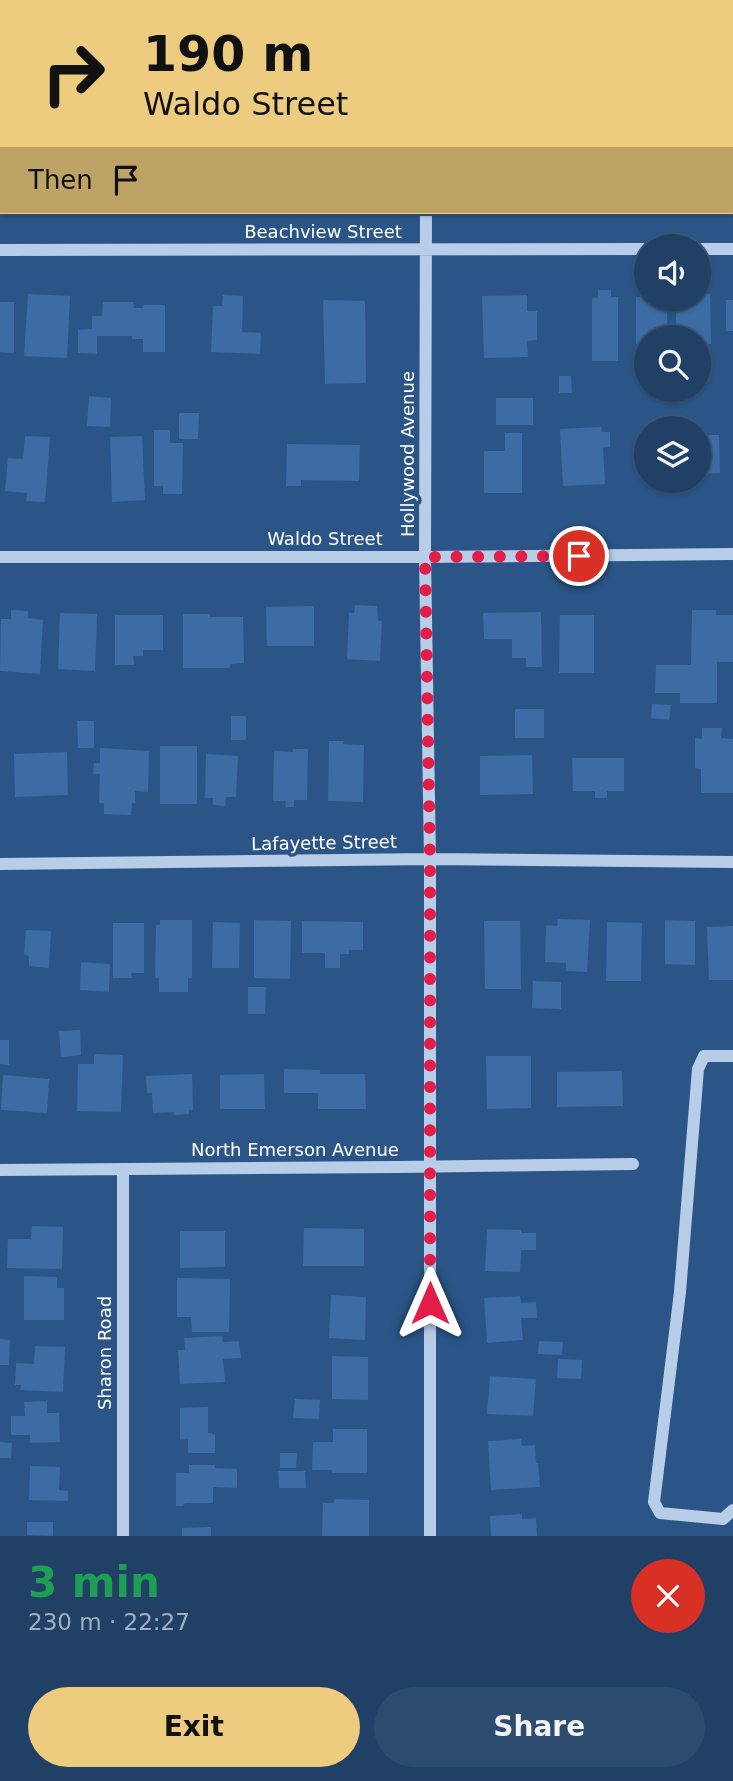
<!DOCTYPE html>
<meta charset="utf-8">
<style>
:root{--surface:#204065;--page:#2d4b6e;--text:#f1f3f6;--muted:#a2afbf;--line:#3d5979;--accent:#edcc80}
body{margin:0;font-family:"DejaVu Sans",sans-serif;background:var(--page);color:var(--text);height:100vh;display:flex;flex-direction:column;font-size:26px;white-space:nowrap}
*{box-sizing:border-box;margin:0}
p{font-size:23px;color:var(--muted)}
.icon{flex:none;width:38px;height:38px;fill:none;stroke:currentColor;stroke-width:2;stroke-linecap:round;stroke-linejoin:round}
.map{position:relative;height:1536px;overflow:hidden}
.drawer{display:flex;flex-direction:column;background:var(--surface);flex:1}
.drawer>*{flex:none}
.guide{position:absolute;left:0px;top:0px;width:733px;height:214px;box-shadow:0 2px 5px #0004,0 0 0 2px var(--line);background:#edcc80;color:#111;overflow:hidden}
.buttons{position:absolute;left:634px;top:234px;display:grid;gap:14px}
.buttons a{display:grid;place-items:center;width:77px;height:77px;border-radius:50%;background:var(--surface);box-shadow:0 2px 5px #0004,0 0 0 2px var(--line);font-size:35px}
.pin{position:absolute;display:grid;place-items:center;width:60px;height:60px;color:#fff;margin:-30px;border:4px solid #fff;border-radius:50%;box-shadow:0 2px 7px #0007}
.me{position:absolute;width:77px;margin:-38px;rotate:0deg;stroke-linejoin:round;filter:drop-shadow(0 0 5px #0008)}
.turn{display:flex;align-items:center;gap:24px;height:147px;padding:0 28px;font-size:32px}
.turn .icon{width:91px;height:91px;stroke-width:2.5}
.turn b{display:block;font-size:49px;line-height:60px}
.then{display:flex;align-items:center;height:66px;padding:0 28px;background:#0003;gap:14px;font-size:26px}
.round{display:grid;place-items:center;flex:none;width:74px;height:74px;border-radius:37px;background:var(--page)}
.head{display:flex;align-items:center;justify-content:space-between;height:119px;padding:0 28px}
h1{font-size:42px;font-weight:800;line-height:52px;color:#1e9e55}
.cta{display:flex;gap:14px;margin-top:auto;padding:14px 28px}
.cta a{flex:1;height:80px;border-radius:42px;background:var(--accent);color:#111;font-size:28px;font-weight:800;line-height:80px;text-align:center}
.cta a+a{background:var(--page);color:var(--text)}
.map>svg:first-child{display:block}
</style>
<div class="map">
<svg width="733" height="1536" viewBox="0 0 733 1536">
<rect width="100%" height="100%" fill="#2b5587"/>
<path fill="#3c6ca3" d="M598 290H611V297H618V361H592V298L598 297Z
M28 294 70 296 67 358 24 356Z
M698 294H710L711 344H698V338H676V299H698Z
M223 295 243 296 242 332 261 333 260 354 211 352 213 306H222Z
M527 295V311H537V340L527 341 528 357 484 358 482 296Z
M636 297H646V299H667V338H646V344H636Z
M323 300 365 301 366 383 325 384Z
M726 300H733V331H726Z
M0 302H14V353L0 352Z
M103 302H133L134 308H143L144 305H165V352H143V339H132V336H97V354L78 353V330L92 329V316H102Z
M559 376H571L572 393H559Z
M89 396 111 398 110 427 87 426Z
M496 398H533V425H496Z
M179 413H199L198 439H179Z
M601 427 602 432H610V447L603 448 605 484 563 486 560 429Z
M154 430H170V443H183L182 494H163V486H154Z
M505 433H522V493H484V451H505Z
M698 435H719L720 473 698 474Z
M25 436 50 437 45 502 26 501 27 493 5 491 8 458 23 459Z
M142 436 145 500 112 502 110 437Z
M287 444 360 445 359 481 301 480V486H286Z
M355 605 377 606 378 621H382L380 661 347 659 349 613H354Z
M314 606V646H267L266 607Z
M11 610 28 611V618L43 620 40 674 0 671 1 619H11Z
M692 610H716V615H733V662H717V703H680V693H655L656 665H691Z
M541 612 542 667H526V658H512V639H484L483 613Z
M60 613 97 614 95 671 58 669Z
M183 614H210V617H243L244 663 230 664V668H183Z
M115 615H163V650H143V656H133L134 665H115Z
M560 615H594V673H559Z
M652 704 671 705 669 720 651 718Z
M515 709H544V738H515Z
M231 716H246V740H231Z
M77 721H94V748H78Z
M702 728H722L721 738 733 739V793H701V769L695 768V738L702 739Z
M329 741H344L343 744 364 745 363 802 328 801Z
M160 746H197V804H160Z
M100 748 149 751 148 792 135 791V803H132L131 815 104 814V803H99L100 774H93L94 763H100Z
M293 749H308L307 800H294V807H285L286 801H273L274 751 293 752Z
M67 752 68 795 15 797 14 754Z
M206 754 238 756 236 797H226L225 806 213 805V798H205Z
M532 755 533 794 480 795V756Z
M572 758H624V791H607V798H595V791H573Z
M558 919 590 920 587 972 566 971V963L545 962 546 925 557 926Z
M160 920H192V978H188V992H159V978H155L156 925H160Z
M254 920 291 921 290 979 254 978Z
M665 920 695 921V965L665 964Z
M302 921 363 922V950H349V954H340V968H325V953H302Z
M484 921H520L521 989H485Z
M213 922 240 923 239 968H212Z
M607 922 642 923 641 981H606Z
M113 923H144V973H131L132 978H113Z
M733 926V980H709L707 927Z
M26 930 51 931 49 968 29 966V956L24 954Z
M81 962 110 964 109 992 80 990Z
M533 981 561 982V1009L532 1008Z
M248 987H266L265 1014H248Z
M80 1030 81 1055 61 1057 59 1031Z
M0 1040H9V1065L0 1064Z
M94 1054 123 1055 121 1112 77 1111 78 1064H94Z
M486 1056H531V1108L487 1109Z
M284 1069 320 1070V1074H365L366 1109H318V1093H284Z
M622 1071 623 1106 557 1107V1072Z
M192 1074 193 1110H189V1114L174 1115V1112L153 1113 152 1093H147L146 1076Z
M264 1074 265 1109H220V1075Z
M3 1075 49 1079 47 1113 1 1110Z
M32 1226 63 1227 62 1269 7 1268 8 1239H31Z
M304 1228 364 1229V1266H303Z
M487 1229 521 1230V1233H536V1250H521L520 1272 485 1271Z
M180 1231H225V1267L180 1268Z
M24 1276 57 1277V1288H64V1320H24Z
M177 1278 230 1279 229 1332H192L191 1317H177Z
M331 1295 366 1297 365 1340 329 1338Z
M520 1296 521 1303 536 1302 537 1318H521L523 1340 487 1343 484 1298Z
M222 1336 223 1342 239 1341 241 1358 223 1359 225 1382 180 1384 178 1350H185L184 1338Z
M0 1339 10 1340 9 1365H0Z
M539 1341 563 1342 562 1355 538 1354Z
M35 1346 65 1347 63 1392 20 1390 21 1385H15L16 1363 34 1364Z
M332 1356 368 1357V1400L332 1399Z
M558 1359 582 1360 581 1379 557 1378Z
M490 1376 536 1379 533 1416 487 1414Z
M295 1399 320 1400 319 1419 293 1418Z
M47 1401V1413H59L60 1442 30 1443V1435H11V1416H25L24 1402Z
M208 1407V1433L215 1434V1453H188V1439L180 1440V1408Z
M333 1429H367V1473H332V1470H312L313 1442H333Z
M521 1439 522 1446 535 1445 536 1463H538L540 1487 491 1490 488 1441Z
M0 1442 12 1443 11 1458H0Z
M280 1453H297L296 1468H280Z
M189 1465H215V1468L237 1469V1488L213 1487V1503H185L183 1506H176V1473H189Z
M30 1466 60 1467 59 1490 68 1491V1501L29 1500Z
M278 1471H305L306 1488H279Z
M334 1499 369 1500V1536H322L323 1503H334Z
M522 1514V1519L536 1518 537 1536H491L490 1516Z
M27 1522H53V1536L27 1535Z
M211 1527V1536H182V1528Z"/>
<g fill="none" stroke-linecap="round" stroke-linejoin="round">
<path stroke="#b8cee8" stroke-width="12" d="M425 0V2
M426 212 425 557 430 859V1536
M698 249H733
M0 250 646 249
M0 557H425L733 554
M0 864 430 859 733 862
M733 1056H704L698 1069 680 1292 654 1502 660 1513 723 1519 733 1510
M123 1169V1536
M0 1170 397 1167 633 1164"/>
</g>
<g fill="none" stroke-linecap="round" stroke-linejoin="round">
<path stroke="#e11d48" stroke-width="12" stroke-dasharray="0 21.6" d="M430 1303V859L425 557 579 556"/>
</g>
<g text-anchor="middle" stroke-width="7" stroke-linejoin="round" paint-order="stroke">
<g font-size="18" fill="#fff" stroke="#2b5587">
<text x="323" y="238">Beachview Street</text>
<text transform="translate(408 454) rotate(-90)" y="6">Hollywood Avenue</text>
<text x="325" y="545">Waldo Street</text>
<text transform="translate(324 843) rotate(-1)" y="6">Lafayette Street</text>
<text x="295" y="1156">North Emerson Avenue</text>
<text transform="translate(105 1353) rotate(-90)" y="6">Sharon Road</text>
</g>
</g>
</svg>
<div class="buttons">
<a><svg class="icon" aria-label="sound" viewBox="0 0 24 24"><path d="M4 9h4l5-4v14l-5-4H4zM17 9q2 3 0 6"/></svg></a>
<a><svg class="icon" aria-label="search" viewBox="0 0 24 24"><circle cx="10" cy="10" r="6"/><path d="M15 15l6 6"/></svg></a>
<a><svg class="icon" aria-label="layers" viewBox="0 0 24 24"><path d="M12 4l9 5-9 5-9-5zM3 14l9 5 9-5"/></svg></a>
</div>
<div class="pin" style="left:579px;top:556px;background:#d93025"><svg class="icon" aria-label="arrive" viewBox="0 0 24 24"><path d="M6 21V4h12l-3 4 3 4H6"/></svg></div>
<svg class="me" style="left:430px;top:1303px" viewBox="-20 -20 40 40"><path d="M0-17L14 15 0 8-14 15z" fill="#e11d48" stroke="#fff" stroke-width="4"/></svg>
<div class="guide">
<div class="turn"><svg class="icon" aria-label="right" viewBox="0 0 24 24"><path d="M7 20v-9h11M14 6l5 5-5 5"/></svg><div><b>190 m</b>Waldo Street</div></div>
<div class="then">Then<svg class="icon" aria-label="arrive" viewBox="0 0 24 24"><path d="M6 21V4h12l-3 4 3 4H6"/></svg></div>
</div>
</div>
<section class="drawer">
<div class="head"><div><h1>3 min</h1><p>230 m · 22:27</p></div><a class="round" style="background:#d93025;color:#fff"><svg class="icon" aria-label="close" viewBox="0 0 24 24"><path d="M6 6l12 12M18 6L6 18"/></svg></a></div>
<div class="cta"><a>Exit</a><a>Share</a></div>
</section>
